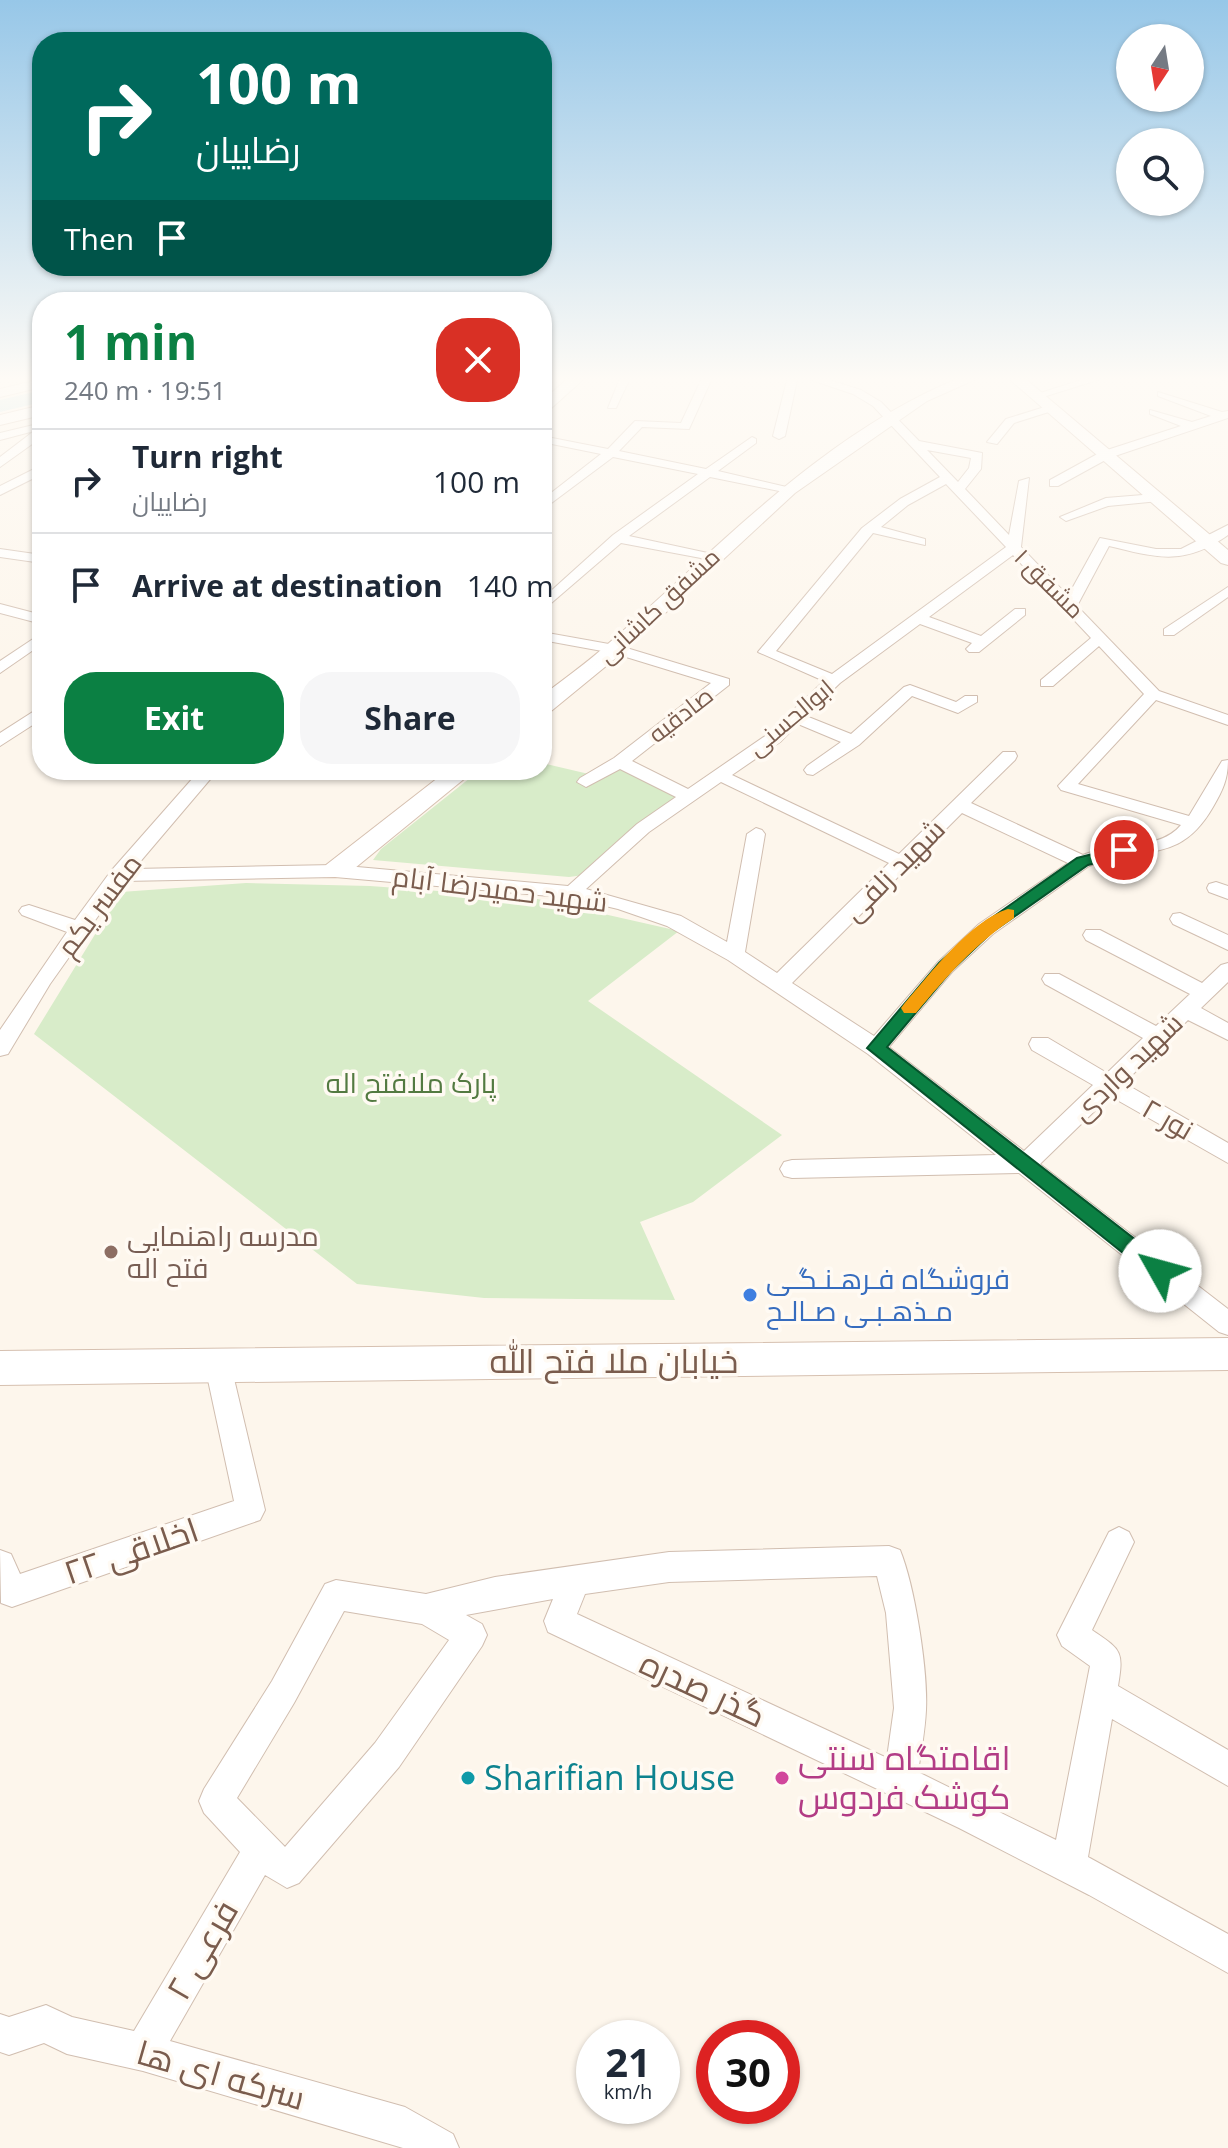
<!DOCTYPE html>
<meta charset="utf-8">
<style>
:root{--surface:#fff;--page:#f6f6f7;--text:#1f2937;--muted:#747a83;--line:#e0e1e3;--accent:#0b8043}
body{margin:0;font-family:"Open Sans",Cairo,sans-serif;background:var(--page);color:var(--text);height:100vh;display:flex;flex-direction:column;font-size:30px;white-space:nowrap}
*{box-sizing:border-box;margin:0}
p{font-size:26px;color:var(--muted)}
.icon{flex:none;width:44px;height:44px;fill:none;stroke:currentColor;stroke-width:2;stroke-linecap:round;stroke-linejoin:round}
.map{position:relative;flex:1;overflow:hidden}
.drawer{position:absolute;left:32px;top:292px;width:520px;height:488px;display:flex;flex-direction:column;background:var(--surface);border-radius:32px;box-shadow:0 2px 6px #0004}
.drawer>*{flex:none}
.guide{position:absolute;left:32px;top:32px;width:520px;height:244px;border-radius:32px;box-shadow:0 2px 6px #0004;background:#00695c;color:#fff;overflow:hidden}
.needle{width:52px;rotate:192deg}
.controls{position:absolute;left:1116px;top:24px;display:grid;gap:16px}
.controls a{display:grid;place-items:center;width:88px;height:88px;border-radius:50%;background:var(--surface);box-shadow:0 2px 6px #0004;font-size:40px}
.speed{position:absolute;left:576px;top:2020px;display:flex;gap:16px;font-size:40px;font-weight:700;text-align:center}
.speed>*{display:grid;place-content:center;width:104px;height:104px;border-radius:50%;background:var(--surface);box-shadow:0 2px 6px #0004;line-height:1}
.speed small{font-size:20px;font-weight:400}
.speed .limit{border:12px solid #d22;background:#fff;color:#111}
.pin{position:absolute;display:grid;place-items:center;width:68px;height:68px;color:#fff;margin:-34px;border:4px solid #fff;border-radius:50%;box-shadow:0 2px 8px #0007}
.me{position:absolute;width:88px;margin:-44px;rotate:308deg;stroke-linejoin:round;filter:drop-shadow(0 0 6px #0008)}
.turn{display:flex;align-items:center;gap:28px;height:168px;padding:0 32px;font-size:36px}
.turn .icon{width:104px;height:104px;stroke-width:2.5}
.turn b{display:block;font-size:56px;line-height:68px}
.then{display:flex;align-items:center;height:76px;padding:0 32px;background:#0003;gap:16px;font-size:30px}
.round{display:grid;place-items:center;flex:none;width:84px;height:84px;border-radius:32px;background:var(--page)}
.head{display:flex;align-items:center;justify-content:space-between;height:136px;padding:0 32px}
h1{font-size:48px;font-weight:700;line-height:60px;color:var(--accent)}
.cta{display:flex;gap:16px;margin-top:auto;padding:16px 32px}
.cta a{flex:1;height:92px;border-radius:32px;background:var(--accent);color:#fff;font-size:32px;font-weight:700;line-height:92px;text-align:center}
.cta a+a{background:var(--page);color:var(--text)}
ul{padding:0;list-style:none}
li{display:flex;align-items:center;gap:24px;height:104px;padding:0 32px;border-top:2px solid var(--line)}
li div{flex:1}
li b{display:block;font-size:30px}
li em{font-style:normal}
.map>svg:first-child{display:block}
</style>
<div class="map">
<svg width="1228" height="2148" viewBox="0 0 1228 2148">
<rect width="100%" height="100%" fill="#fdf6ec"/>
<path fill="#d8ecc9" d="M542 763 593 775 620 764 684 796 584 875 569 877 373 860 381 849 480 770H542Z
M246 883 370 886 533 898 679 931 588 1001 782 1135 693 1202 640 1222 675 1300 484 1298 357 1284 34 1034 121 892Z"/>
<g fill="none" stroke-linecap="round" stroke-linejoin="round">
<path fill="#bfe3e8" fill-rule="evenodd" d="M42 390V402L0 412V400Z"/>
<defs>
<path id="street" d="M621 376H631L616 408H608Z
M703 376H713L689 429 642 427 619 451 706 469 752 437 756 439V443L718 471 795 489 789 493 710 477 629 536 717 555V561L621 543 542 611V599L613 535 698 474 613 457 542 510V500L601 454 542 442V436L608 449 635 421 681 423Z
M788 376H798L785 436 779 439 773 436Z
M800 376H816L861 390 881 402 919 441 982 453 981 469 965 489 1009 535 1019 481 1029 478 1021 547 1068 596 1100 538 1156 549H1181L1228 525V535C1184 566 1158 558 1109 546L1077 606 1159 691 1228 715V725L1156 700 1078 784 1189 816 1222 761 1228 760C1228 779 1223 790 1213 807 1179 866 1143 844 1089 866L993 934 952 972 889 1047 1024 1151 1093 1085 1032 1050 1029 1044 1032 1038H1048L1107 1073 1143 1038 1045 984 1042 979 1045 974H1059L1156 1026 1190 994 1086 940 1083 935 1086 930H1100L1202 983 1221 965 1228 963V982L1201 1008 1228 1023V1040L1188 1020 1124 1083 1228 1143V1163L1110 1096 1040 1164 1228 1309V1335L1219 1332 1019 1173 792 1178 784 1176 780 1169 784 1162 792 1160 996 1155 868 1054 728 960 667 926 618 909 572 898 335 877 123 881 50 984 8 1054 0 1056V1030L67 932 22 915 19 911 22 907 29 905 75 920 111 871 200 770H218L134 869 335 865 568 886 637 824 676 797 620 769 586 787 577 782 580 778 614 758 711 683 613 653 542 640V632L620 646 729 679V685L632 761 688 789 768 734 824 681 758 652 862 528 900 499 940 477 873 406 853 394ZM927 450 971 458 969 468 958 482ZM946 484 1006 547 832 674 776 651 873 533 925 545V539L881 527 908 505ZM1013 555 1091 638 1041 680V686H1053L1099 646 1144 694 1058 786 1061 790 1181 825C1160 851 1112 843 1083 855L971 803 1015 760 1017 756 1015 752H1003L899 854 732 775 780 742 798 724 841 742 807 766 804 770 807 774 813 775 859 745 912 696 958 713 977 702V696H965L956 702 910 685 904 687 851 734 806 716 840 683 920 624 972 643 966 649 969 652H979L1025 615V609H1015L981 636 929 617ZM721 782 889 863 777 973 745 952 765 834 762 830 756 828 747 834 727 942 681 916 586 889 649 832ZM962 813 1068 863 979 924 938 962 874 1036 792 983Z
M1094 376H1110L1040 398 1031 396Z
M1215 376H1228V381L1216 378Z
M1158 392 1222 412 1228 411V418L1109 458 1058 486H1050V480L1101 452 1181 426 1150 414V410L1192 422 1211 416 1158 396Z
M1051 405 1057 408 1055 410 1014 423 997 444 987 442 1006 419Z
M42 423V437L0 467V457L34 431 0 440V433Z
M42 465V474L0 495V486Z
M1155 494 1159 495V501L1108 506 1066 521 1060 517 1106 498Z
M0 549 42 555V563L0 557Z
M1228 587V597L1174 635H1164V629Z
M0 604 42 615V624L0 613Z
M42 633V644L0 673V661Z
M42 706V719L0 746V733Z
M1216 882 1228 886V899L1209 892 1207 888 1209 884Z
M1180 913 1228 935V950L1173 924 1170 919 1173 914Z
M218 1354 227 1357 231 1366 265 1510 260 1520 12 1607 1 1603 0 1550 11 1554 20 1574 234 1501 205 1366 209 1357Z
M1119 1527 1129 1532 1134 1542 1092 1630C1121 1650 1124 1650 1118 1686L1228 1750V1786L1112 1719 1088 1857 1228 1934V1973L1089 1895 959 1828 548 1632 544 1621 553 1599 466 1615 482 1624 487 1635 482 1646 399 1767 299 1883 287 1888 265 1875 170 2041 405 2107 453 2134 459 2148H403L143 2071 67 2054 44 2043 9 2055 0 2052V2014L9 2017 46 2005 72 2017 134 2031 240 1852 204 1813 199 1801 204 1789 272 1681 325 1584 336 1580 426 1594 495 1577 669 1552 889 1546 900 1550C915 1587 928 1671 926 1710 925 1731 921 1752 918 1772L1056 1840 1090 1666 1062 1646 1057 1635 1109 1532ZM877 1576 886 1613 894 1708 887 1758 577 1614 585 1594 669 1582ZM344 1611 422 1624 449 1640 375 1743 285 1847 237 1798 294 1703Z"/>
<path id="secondary" d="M571 376H587L547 412 542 414V401Z
M964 376H983L927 401 795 493 622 653 550 712 542 714V696C564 679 588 662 609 643 721 546 824 432 964 376Z
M1006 376H1022L1228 550V565L1221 563Z
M42 379V387L0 397V389Z
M42 405V415L0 425V415Z
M448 770H475L344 877H326L322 871 326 865Z
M1228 1338V1370L0 1385V1351Z"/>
</defs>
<use href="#street" stroke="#d1beb0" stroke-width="2"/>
<use href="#secondary" stroke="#d6c0b0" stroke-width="2"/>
<use href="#street" fill="#fff" fill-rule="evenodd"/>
<use href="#secondary" fill="#fff" fill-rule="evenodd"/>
</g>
<linearGradient id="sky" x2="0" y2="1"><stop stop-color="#97c7e8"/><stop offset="0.56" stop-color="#fefbf6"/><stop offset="1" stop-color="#fefbf6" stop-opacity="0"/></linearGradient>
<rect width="1228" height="677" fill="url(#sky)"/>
<path fill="#0b8043" stroke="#07532c" stroke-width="2" d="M1124 846 1129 847V854L1088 865 991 933 951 971 887 1047 1168 1265 1171 1271 1168 1277 1160 1280 1153 1277 867 1048 939 963 980 926 1077 858Z"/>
<path fill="#f59e0b" d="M1008 909 1014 910V918C975 944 946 977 916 1013H904L901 1008 904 1004C929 975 971 920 1008 909Z"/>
<circle fill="#8d6e63" stroke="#fffaf3" stroke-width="3" cx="111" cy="1252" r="8"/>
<circle fill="#3f7fe0" stroke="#fffaf3" stroke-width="3" cx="750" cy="1295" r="8"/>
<circle fill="#0f9aa8" stroke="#fffaf3" stroke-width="3" cx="468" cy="1778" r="8"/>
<circle fill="#d1479c" stroke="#fffaf3" stroke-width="3" cx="782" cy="1778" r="8"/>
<g text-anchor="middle" stroke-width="7" stroke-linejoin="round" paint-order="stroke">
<g font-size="24" fill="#7a5c4d" stroke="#fffaf3">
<text transform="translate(1049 584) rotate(45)" y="8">مشفق ۱</text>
<text transform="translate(659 606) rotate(-43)" y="8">مشفق کاشانی</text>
<text transform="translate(681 715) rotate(-38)" y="8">صادقیه</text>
<text transform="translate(791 718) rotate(-40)" y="8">ابوالحسنی</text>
</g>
<g font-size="28" fill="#7a5c4d" stroke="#fffaf3">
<text transform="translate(894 870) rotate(-45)" y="10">شهید زلفی</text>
<text transform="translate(500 889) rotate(7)" y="10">شهید حمیدرضا آبام</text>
<text transform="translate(99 905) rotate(-53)" y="10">مفسر یکم</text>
<text transform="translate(1127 1067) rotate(-44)" y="10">شهید واردی</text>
<text transform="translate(1168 1119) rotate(30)" y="10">نور ۲</text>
</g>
<g font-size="28" fill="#537a41" stroke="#fffaf3">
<text x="411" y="1093">پارک ملافتح اله</text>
</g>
<g font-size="28" fill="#785e54" stroke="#fffaf3" text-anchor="start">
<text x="127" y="1246">مدرسه راهنمایی<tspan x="127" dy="32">فتح اله</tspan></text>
</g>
<g font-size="28" fill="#366cbe" stroke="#fffaf3" text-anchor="start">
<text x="766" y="1289">فروشگاه فـرهـنـگـی<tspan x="766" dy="32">مـذهـبـی صـالـح</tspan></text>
</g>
<g font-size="34" fill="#7a5c4d" stroke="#fffaf3">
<text x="614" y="1373">خیابان ملا فتح الله</text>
<text transform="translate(131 1551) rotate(-19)" y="12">اخلاقی ۲۲</text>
<text transform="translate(703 1689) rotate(25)" y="12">گذر صدره</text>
<text transform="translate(202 1950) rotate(-60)" y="12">فرعی ۲</text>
<text transform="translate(221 2075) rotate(16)" y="12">سرکه ای ها</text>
</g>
<g font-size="34" fill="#b23c85" stroke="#fffaf3" text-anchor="start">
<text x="798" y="1770">اقامتگاه سنتی<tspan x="798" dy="39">کوشک فردوس</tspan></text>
</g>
<g font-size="34" fill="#0d838f" stroke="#fffaf3" text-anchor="start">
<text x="484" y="1790">Sharifian House</text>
</g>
</g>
</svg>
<div class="controls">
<a><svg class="needle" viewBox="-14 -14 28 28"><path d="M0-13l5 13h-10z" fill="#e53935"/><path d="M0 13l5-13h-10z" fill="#747a83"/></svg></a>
<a><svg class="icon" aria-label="search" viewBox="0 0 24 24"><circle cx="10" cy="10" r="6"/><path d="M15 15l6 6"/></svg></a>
</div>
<div class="speed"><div>21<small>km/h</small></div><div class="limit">30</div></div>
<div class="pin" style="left:1124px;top:850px;background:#d93025"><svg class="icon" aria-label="arrive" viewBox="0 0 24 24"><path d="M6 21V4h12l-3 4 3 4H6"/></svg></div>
<svg class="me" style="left:1160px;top:1271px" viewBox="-20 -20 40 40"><circle r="19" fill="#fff"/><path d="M0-13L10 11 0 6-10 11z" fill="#0b8043"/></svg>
<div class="guide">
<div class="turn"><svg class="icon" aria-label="right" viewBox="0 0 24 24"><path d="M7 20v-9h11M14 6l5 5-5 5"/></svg><div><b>100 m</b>رضاییان</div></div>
<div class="then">Then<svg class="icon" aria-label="arrive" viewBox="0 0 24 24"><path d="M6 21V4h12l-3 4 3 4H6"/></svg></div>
</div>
<section class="drawer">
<div class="head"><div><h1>1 min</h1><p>240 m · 19:51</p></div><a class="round" style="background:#d93025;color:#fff"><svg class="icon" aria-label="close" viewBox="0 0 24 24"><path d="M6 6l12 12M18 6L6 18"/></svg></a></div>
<ul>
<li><svg class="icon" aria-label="right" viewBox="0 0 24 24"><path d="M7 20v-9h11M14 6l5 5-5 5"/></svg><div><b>Turn right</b><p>رضاییان</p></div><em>100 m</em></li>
<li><svg class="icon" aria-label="arrive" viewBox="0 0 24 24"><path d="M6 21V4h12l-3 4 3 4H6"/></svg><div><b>Arrive at destination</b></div><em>140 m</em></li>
</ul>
<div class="cta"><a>Exit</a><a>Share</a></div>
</section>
</div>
